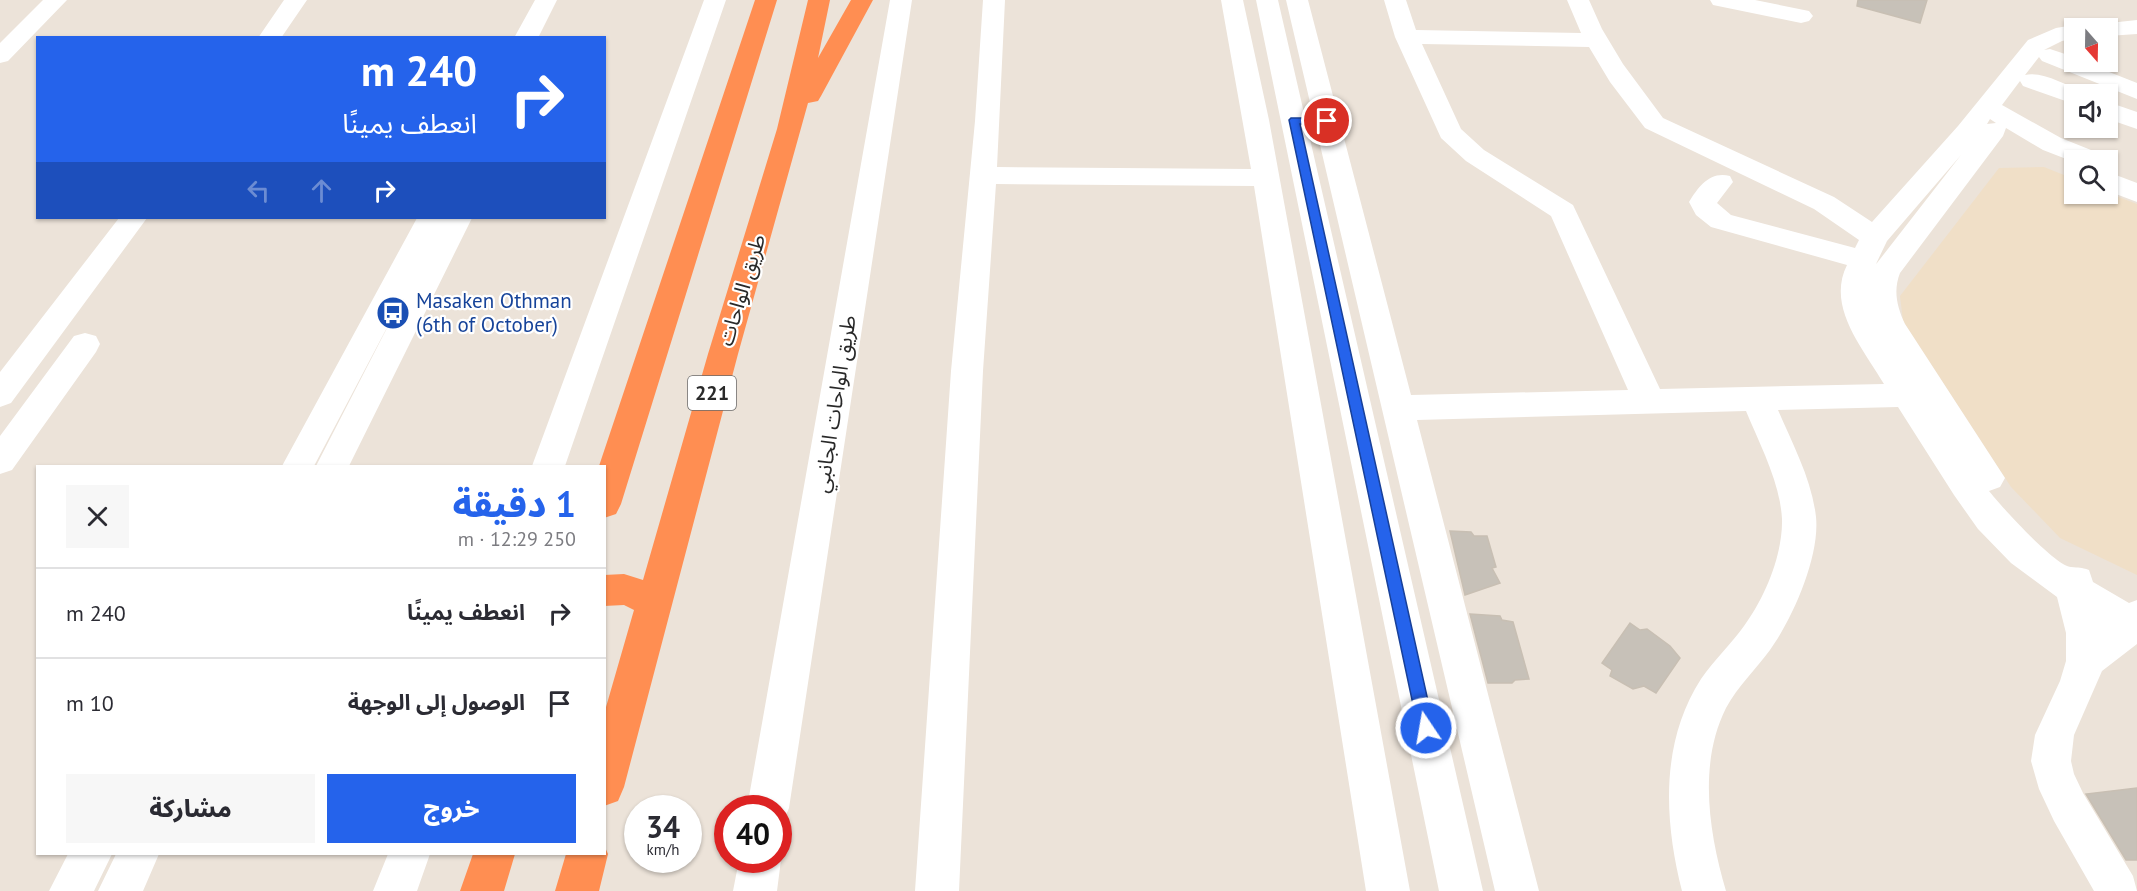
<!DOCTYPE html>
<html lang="ar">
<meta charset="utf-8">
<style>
:root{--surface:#fff;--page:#f7f7f7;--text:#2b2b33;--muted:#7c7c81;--line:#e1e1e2;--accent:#2563eb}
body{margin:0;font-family:"PT Sans","Noto Sans Arabic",sans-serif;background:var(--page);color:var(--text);direction:rtl;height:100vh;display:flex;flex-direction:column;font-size:22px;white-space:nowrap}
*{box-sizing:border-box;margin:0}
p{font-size:20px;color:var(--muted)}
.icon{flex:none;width:33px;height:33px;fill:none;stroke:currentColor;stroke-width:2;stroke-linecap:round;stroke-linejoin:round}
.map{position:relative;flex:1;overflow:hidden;direction:ltr}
.details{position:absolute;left:36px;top:465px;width:570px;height:390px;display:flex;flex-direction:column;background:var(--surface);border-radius:0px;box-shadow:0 2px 4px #0004;direction:rtl}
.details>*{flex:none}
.banner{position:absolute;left:36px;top:36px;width:570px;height:183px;border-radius:0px;box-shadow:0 2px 4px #0004;direction:rtl;background:#2563eb;color:#fff;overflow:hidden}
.needle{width:39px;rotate:160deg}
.tools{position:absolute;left:2064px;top:18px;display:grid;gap:12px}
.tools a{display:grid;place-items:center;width:54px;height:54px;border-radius:0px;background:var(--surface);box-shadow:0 2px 4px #0004;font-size:30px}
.speed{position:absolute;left:624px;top:795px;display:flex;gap:12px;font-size:30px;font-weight:700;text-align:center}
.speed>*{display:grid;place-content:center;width:78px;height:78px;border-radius:50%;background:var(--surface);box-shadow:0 2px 4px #0004;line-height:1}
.speed small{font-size:15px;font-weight:400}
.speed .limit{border:9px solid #d22;background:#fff;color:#111}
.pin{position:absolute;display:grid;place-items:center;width:51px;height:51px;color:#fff;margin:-26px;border:3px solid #fff;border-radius:50%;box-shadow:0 2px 6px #0007}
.me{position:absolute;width:66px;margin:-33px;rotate:348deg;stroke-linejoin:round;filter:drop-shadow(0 0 4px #0008)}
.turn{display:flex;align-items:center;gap:21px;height:126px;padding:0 30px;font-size:27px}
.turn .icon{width:78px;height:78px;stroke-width:2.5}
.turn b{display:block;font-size:42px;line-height:51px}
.lanes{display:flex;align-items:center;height:57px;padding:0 30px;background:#0003;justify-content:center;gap:30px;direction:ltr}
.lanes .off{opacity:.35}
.round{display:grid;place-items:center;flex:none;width:63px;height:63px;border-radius:0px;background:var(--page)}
.headline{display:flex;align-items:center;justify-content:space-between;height:102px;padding:0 30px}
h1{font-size:36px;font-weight:800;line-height:45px;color:var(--accent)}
.cta{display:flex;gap:12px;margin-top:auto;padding:12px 30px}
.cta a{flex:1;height:69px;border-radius:0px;background:var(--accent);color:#fff;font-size:24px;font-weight:800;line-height:69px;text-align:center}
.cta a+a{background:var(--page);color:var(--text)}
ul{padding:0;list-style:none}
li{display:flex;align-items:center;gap:18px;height:90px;padding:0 30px;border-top:2px solid var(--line)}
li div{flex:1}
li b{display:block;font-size:22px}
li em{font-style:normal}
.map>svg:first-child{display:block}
</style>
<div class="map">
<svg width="2137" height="891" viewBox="0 0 2137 891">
<rect width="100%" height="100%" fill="#ece3d9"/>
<path fill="#f0dfc7" d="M2044 167 2074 179V194L2108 193 2137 204V575L2060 538 2011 487 1903 321 1900 296 1999 168Z"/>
<path fill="#c7c1b8" stroke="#c8bfb3" stroke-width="1.5" d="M1858 0H1927L1920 23 1857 6Z
M1450 531 1471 532 1474 536H1487L1496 567 1492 568 1500 583 1465 595Z
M1470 614 1500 616 1502 620 1513 622 1529 679 1515 680 1512 683H1488Z
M1630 623 1640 630 1647 629 1670 646 1680 658 1656 693 1644 686 1633 689 1610 676 1612 670 1602 663Z
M2137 788V860H2126L2086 794Z"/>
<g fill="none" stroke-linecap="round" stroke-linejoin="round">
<path fill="#fff" fill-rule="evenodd" d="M43 0H67L8 61 0 63V43Z
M284 0H307L281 38H258Z
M535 0H557L538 38H514Z
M704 0H726L565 466H532Z
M890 0H912L789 808 783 822 778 824V808H747Z
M983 0H1005L997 167 1251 169 1221 0H1243L1269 120 1410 891H1366L1254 186 996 184 983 371 959 891H915L951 371 975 121Z
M1256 0H1278L1483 891H1439Z
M1286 0H1308L1411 395 1628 390 1551 216 1466 161 1441 138 1395 37 1384 0H1406L1416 30 1581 33 1567 0H1589L1602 29 1623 64 1663 118 1834 197 1872 222 1958 126 2028 40 2056 28 2074 25 2082 27 2074 28V39L2062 41 2044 50 2050 49 2074 57V62H2084L2137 83V99L2042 61 2039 57 2025 75C2042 71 2066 85 2083 92L2085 94H2074V104L2023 86 2020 81 2002 105 2061 138 2101 154 2105 160H2074V162L2043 150 2006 128 2003 136 1900 273C1893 291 1897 307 1905 324L2005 478 2000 487 1989 491C2000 505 2055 566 2071 567 2079 568 2081 567 2089 570L2093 582 2129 603 2137 600V644L2102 671 2074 735 2071 761 2074 774 2083 793 2133 876 2137 891H2094L2054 821 2039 789 2031 761 2035 735 2060 681 2066 661V633L2057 597 2011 563 1978 529 1954 495 1898 407 1778 410C1793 445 1812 480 1816 517 1820 556 1793 618 1770 650 1756 669 1738 686 1726 708 1698 764 1709 833 1726 891H1682C1664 820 1660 743 1701 679 1714 660 1731 644 1744 626 1765 598 1783 554 1782 519 1780 482 1760 445 1746 411L1417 420 1539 891H1495ZM1422 44 1589 47 1610 82 1645 128 1814 209 1859 240 1855 248 1731 215 1717 203 1733 182 1730 176C1710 171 1699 186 1689 202L1696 215 1711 227 1847 265C1826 307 1863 348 1884 384L1660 389 1573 205 1484 150 1461 129ZM1990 119 1996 123 1987 124ZM1961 155 1877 263 1876 264 1887 241Z
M1710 0H1755L1809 11 1813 16 1809 21 1801 23 1713 5Z
M2137 20V34L2108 36V28H2097L2100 24Z
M2108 102 2137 112V129L2108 119Z
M2108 172 2137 183V202L2108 191Z
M119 218H147L11 403 0 407V372Z
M417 218H472L349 466H316L402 299 314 466H282Z
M85 333 96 336 100 344 96 352 12 470 0 474V436L74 336Z
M778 853 781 860 777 891H733L739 860H778Z
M68 854H112L94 891H49Z
M116 854H159L143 891H98Z
M388 854H430L417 891H373Z"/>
<path fill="#ff8e52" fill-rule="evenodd" d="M755 0H777L621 504 616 514 604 518V466H599Z
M808 0H830L818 58 851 0H873L821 96 818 101 808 103 738 354 624 787 618 801 604 806V714L634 610 624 605 604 606V575L624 574 643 580 708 354 777 129Z
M604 845 608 854 599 891H555L566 854H604Z
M473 854H515L504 891H460Z"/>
</g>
<path fill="#2563eb" stroke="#184099" stroke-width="1.5" d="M1291 118H1327L1332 121 1327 124H1300L1434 728 1432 733 1426 735 1420 733 1418 728 1289 120Z"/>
<defs>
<symbol id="bus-disc" viewBox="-11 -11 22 22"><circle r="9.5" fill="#1a4fb4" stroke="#fff"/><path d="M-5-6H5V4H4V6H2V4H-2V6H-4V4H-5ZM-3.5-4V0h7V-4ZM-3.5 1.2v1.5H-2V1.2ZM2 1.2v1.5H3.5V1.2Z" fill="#fff"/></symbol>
</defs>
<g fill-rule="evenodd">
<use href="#bus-disc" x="374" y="294" width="38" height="38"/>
</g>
<g text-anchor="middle" stroke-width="4.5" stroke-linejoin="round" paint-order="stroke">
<rect fill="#fff" stroke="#696969" stroke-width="1.5" x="688" y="376" width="48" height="34" rx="4.5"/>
<g font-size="20" font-weight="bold" fill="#292929">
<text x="712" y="400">221</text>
</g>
<g font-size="21" fill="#292929" stroke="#fff">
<text transform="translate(742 290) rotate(-73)" y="7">طريق الواحات</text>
<text transform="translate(835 404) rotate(-81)" y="7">طريق الواحات الجانبي</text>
</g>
<g font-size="21" fill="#164399" stroke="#fff" text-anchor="start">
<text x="416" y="308">Masaken Othman<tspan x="416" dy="24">(6th of October)</tspan></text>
</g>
</g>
</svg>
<div class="tools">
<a><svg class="needle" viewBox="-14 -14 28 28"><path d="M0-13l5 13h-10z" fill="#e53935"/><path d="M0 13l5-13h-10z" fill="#7c7c81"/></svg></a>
<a><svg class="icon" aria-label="sound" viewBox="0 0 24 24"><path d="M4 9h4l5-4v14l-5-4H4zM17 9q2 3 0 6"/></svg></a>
<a><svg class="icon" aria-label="search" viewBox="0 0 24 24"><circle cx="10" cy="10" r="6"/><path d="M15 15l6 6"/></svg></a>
</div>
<div class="speed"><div>34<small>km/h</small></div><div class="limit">40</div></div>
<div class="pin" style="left:1327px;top:121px;background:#d93025"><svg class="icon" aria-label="arrive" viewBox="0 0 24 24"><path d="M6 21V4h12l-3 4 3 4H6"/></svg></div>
<svg class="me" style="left:1426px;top:728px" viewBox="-20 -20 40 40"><circle r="17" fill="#2563eb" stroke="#fff" stroke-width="3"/><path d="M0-11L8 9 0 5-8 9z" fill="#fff"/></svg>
<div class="banner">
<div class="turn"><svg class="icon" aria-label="right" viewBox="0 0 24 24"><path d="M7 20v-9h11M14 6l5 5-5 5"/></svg><div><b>240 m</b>انعطف يمينًا</div></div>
<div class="lanes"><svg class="icon off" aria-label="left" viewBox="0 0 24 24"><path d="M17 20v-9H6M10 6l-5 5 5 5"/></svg><svg class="icon off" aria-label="ahead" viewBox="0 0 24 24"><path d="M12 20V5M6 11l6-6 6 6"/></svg><svg class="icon" aria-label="right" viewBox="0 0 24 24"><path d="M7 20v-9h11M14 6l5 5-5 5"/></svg></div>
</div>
<section class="details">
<div class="headline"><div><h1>1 دقيقة</h1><p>250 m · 12:29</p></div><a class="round"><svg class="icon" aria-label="close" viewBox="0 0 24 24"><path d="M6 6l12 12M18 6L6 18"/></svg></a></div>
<ul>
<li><svg class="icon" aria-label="right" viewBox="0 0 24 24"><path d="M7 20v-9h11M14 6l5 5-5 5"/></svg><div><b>انعطف يمينًا</b></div><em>240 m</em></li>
<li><svg class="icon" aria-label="arrive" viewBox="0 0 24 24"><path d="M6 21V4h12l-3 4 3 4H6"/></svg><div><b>الوصول إلى الوجهة</b></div><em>10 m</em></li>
</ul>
<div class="cta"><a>خروج</a><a>مشاركة</a></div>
</section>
</div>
